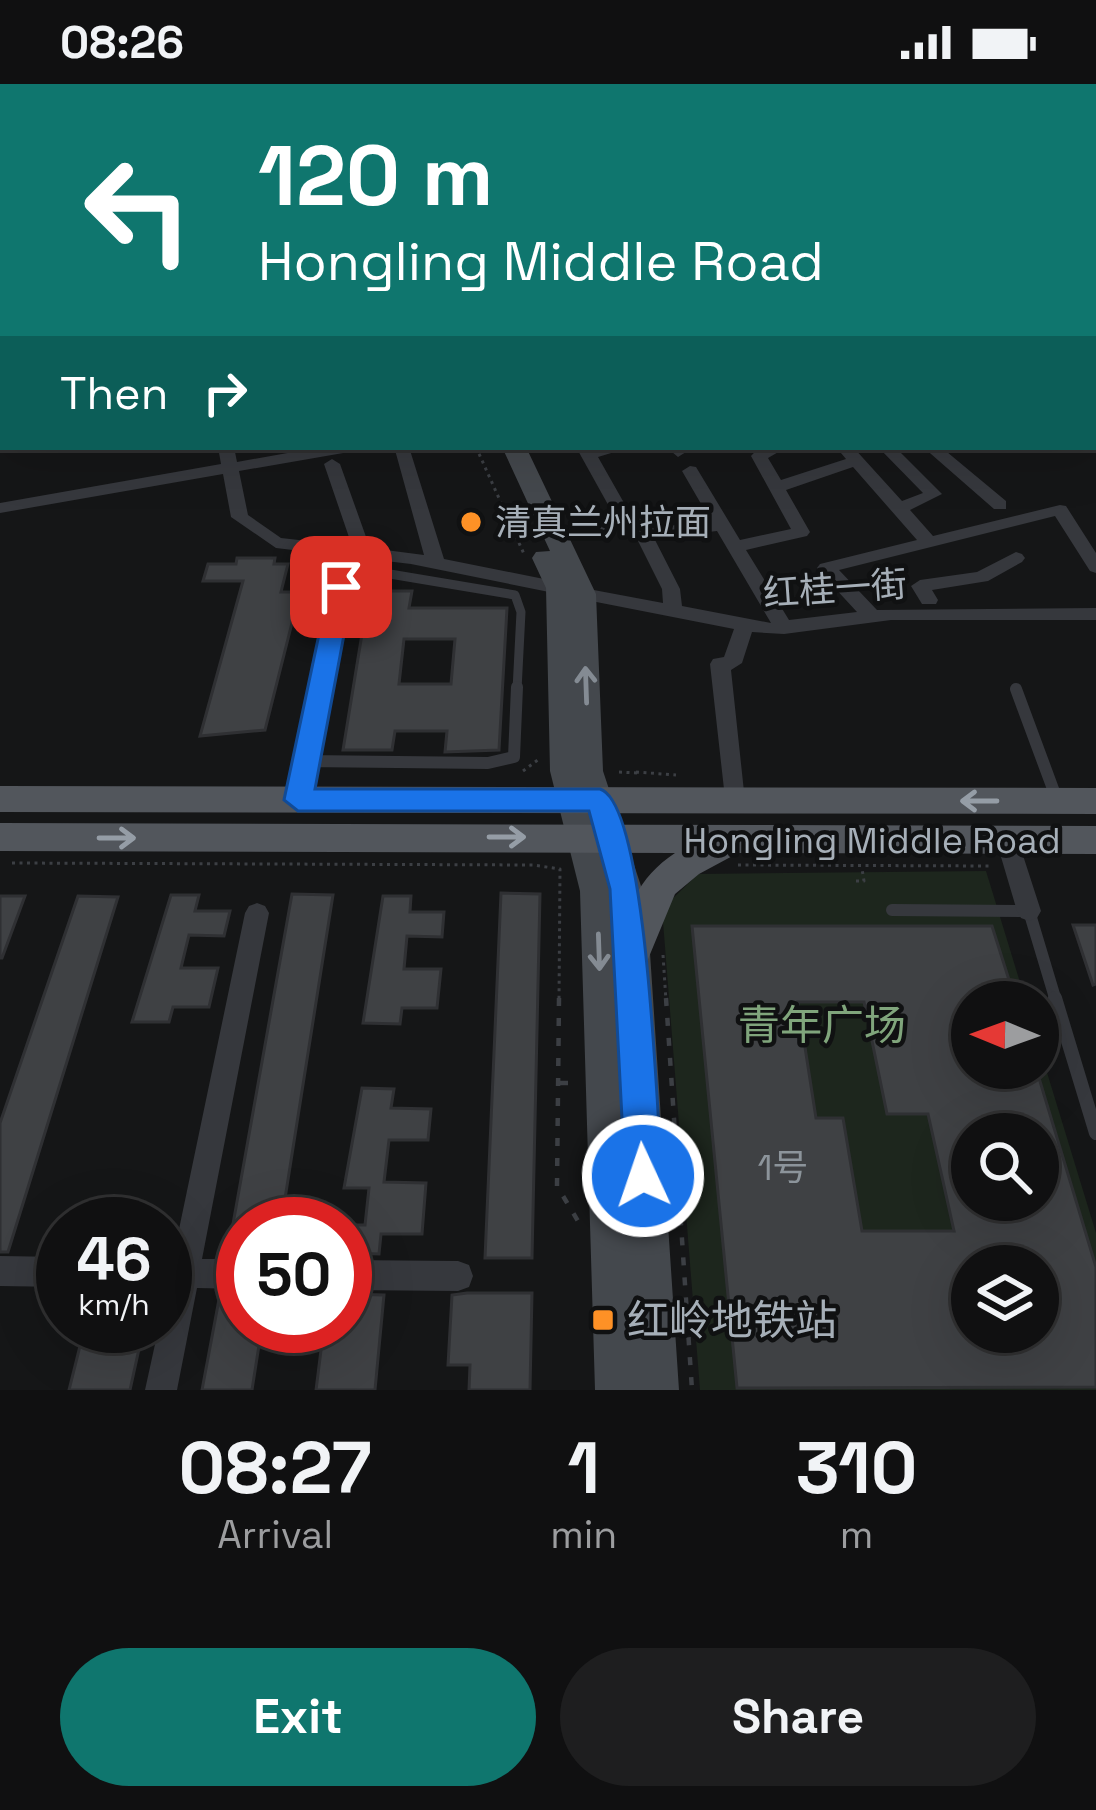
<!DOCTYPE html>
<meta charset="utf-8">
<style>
:root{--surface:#101011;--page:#1e1e1f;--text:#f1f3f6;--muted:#9c9d9f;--line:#303031;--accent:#0f766e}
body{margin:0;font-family:"Space Grotesk","Noto Sans SC",sans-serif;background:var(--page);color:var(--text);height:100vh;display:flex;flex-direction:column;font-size:45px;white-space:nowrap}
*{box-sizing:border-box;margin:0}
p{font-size:39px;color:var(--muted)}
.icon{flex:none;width:66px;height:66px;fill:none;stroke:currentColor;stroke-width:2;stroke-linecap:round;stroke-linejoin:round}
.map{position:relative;height:1306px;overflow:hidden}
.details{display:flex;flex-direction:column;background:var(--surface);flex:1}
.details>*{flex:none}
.hud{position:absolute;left:0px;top:0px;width:1098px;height:366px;box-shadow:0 12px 48px #0002,0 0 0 3px var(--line);background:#0f766e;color:#fff;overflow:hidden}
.needle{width:78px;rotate:271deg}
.fabs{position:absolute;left:951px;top:897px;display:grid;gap:24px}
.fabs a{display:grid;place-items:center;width:108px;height:108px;border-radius:50%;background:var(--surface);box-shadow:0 12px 48px #0002,0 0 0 3px var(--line);font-size:60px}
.speed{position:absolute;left:36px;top:1113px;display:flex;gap:24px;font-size:60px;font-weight:700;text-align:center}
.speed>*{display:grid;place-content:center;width:156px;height:156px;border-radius:50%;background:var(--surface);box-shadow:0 12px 48px #0002,0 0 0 3px var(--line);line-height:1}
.speed small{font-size:30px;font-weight:400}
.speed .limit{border:18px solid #d22;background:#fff;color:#111}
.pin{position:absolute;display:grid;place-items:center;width:102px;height:102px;color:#fff;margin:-51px;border-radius:24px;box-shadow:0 6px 18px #0006}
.me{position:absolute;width:132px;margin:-66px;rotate:357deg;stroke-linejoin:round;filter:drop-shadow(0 0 9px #0008)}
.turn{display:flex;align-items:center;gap:42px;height:252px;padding:0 60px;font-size:54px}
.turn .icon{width:156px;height:156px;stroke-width:2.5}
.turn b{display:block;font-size:84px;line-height:102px}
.then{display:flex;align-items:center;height:114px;padding:0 60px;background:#0003;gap:24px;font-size:45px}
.eta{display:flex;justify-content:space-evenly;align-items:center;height:204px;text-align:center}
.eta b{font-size:72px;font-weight:600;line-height:84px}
.cta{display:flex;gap:24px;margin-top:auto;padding:24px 60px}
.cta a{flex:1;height:138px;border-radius:72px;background:var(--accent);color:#fff;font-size:48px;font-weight:600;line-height:138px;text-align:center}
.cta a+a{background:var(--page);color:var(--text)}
.status{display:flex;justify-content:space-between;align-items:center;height:84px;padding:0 60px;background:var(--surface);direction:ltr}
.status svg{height:33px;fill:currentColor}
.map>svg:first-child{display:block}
</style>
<div class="status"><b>08:26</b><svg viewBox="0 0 49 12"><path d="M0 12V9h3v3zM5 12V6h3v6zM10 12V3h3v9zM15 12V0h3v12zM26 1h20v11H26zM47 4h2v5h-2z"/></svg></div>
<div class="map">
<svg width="1096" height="1306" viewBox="0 0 1096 1306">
<rect width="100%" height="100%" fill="#151617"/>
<path fill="#1d261d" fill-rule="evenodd" d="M986 787 1026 918H972V984H1038V959L1096 1149V1306H700L662 825 698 790ZM972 1050H1038V1116H972ZM972 1182H1038V1248H972Z"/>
<path fill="#3f4144" stroke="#2f3033" stroke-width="3" fill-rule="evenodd" d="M237 474H275L274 480H288L281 508H299L297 520H328L325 535H293L265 646 200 652 243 497H203L208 480H236Z
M369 507H412L409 524H507L499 666 445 668 447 647H395L392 666H343ZM404 555H455L451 600H399Z
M501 809 540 810 532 1174H485Z
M292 810 333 811 281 1140H233Z
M171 811H199L195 827H230L224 852 189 851 181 884H218L209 923H173L169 938H132Z
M0 812H25L2 874H0Z
M78 812 118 813 8 1168H0V1039Z
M383 812H411L410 828H444L442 853 407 852 404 885H441L437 924H402L400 940 363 939Z
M1073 841H1096V900L1093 901Z
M692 842H992L1016 918H972V984H1036L1096 1183V1303L737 1304ZM798 918H864L887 1030H928L954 1147H862L843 1034H816ZM972 1050H1038V1116H972ZM972 1182H1038V1248H972Z
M362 1004 394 1005 391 1024 431 1025 428 1056H389L384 1098 426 1099 422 1150H381L379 1170 345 1169V1141H365L369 1104H344Z
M467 1209H532L530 1306H469L470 1281H448L452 1211Z
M220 1210H243V1242H262L252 1306H202Z
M345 1210 384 1211 375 1306H316L324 1242H345Z
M85 1242H144L130 1306H69Z"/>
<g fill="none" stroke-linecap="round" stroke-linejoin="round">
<path stroke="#3c3f44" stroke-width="3" stroke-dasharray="3 4.5" stroke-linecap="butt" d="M476 363 524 470
M523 687 539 675
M619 688 637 689
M636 688 676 691
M12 779 533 781 560 785 559 917
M738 781 992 782
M856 797H864L862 785
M663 871 666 917"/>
<path stroke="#3c3f44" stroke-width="4.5" stroke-dasharray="8 12" stroke-linecap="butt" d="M559 914 557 1102 578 1137
M666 914 692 1306
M560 999H570V989"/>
<path stroke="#36383d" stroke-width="9" d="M341 503 378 488 515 511 521 528 517 606
M320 606 348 467"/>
<path stroke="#36383d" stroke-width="12" d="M1016 605 1056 713
M306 677 488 679 514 673 517 603
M299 713 321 603
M892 826 1029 827 1056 917"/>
<path stroke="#36383d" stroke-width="14" d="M1055 914 1096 1049"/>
<path fill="#36383d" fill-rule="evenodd" d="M650 0H660V3H650Z
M1095 108H1096V116H1095Z
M1095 132H1096V140H1095Z
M0 172H3V180H0Z
M218 363H234L237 378 321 363H357L349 368 239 387 248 431 281 454 352 462 324 380 332 375 340 380 370 464 424 471 395 366 409 363 444 475 559 498 568 504 559 510 411 480 276 464 231 433 223 390 0 429V419L221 380Z
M576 363H631L598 373 632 433H643L649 444 711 437 682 387 690 382 696 383 740 456 791 445 751 372C760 361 774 363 787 363L768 374 781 396 846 375 836 363H853L902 417 923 409 878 363H895L942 410 910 426 933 452 1060 421 1066 422 1096 469V489L1090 487 1055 432 839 486 877 526 1096 524V536H891L784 550 752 548 742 579 731 586 745 717 742 723H726L710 580 713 575 724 573 734 545 576 514 574 510 576 506 583 504 663 519 662 505 631 443 556 454 547 449 556 444 616 435ZM853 383 917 456 820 480 817 484 820 488 857 528 789 536 746 466 807 452 810 448 786 406ZM717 447 771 539 682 522 680 505 654 454Z
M666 363H683L686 368 678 373Z
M923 363H941L1006 417V425H994Z
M1016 468 1022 470 1025 474 1022 478 988 497 932 506 938 516 936 520H922L911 502 920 496 977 488Z
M1007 747 1015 750 1018 756 1041 827 1037 834 1029 837 1021 834 1017 827 996 756 999 750Z
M257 819 265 822 269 829 202 1175H243V1205L197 1204 177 1306H145L159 1242H165V1174H173L245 829 249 822Z
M0 1172 63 1173V1203L0 1202Z
M345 1176 458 1177 469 1181 473 1192 469 1203 458 1207 345 1206Z"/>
<path fill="#36383d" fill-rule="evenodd" d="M1095 36H1096V44H1095Z
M1095 82H1096V93L1095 92Z
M0 86H3V96H0Z
M1095 190H1096V200H1095Z"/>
<path fill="#44484d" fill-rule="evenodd" d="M502 363H526L596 510 603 687 642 805 650 869 679 1306H595L580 807 550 687 546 504 532 474 536 468 550 467Z"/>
<path fill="#52565c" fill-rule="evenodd" d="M0 702 1096 704V730L0 728Z
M0 739 1096 742V770L738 769 699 790 675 810 646 880 632 885 618 880 613 869C625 828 638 793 675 769L0 767Z"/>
</g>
<defs><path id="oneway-shaft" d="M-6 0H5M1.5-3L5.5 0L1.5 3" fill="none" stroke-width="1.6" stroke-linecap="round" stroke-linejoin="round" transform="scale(3)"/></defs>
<g stroke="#848b93">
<use href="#oneway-shaft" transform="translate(586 601) rotate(-92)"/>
<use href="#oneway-shaft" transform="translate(599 868) rotate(88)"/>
</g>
<g stroke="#959da6">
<use href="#oneway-shaft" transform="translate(979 717) rotate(180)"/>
<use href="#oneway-shaft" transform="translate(507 753)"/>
<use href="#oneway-shaft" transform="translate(117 754)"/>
</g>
<path fill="#1a73e8" stroke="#114b97" stroke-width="3" d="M341 495 353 503 315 705H600C648 720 657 1035 662 1092L656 1105 643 1110 630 1105 625 1092 610 805 589 727H298L284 716 329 503Z"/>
<g fill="#fe9126" stroke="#101112" stroke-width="4.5">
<circle cx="471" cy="438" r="12"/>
<rect x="591" y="1224" width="24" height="24" rx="6"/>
</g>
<g text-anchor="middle" stroke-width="9" stroke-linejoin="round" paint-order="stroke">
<g font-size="36" fill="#a6afb8" stroke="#101112" text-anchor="start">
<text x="495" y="451">清真兰州拉面</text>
</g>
<g font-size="36" fill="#a6afb8" stroke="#101112">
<text transform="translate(835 504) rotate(-4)" y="13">红桂一街</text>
<text x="872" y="769">Hongling Middle Road</text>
</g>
<g font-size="36" fill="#8c949b">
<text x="783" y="1096">1号</text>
</g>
<g font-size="42" fill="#80a57c" stroke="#101112">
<text x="822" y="956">青年广场</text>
</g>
<g font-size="42" fill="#a6afb8" stroke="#101112" text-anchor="start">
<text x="627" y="1251">红岭地铁站</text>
</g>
</g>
</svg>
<div class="fabs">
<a><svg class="needle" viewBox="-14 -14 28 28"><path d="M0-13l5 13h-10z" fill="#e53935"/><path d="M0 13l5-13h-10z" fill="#9c9d9f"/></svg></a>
<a><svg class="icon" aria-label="search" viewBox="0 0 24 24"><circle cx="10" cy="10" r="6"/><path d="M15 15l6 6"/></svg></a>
<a><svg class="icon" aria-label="layers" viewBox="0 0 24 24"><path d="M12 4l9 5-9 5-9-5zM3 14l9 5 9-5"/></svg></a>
</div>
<div class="speed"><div>46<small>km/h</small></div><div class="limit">50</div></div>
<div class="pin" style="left:341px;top:503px;background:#d93025"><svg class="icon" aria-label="arrive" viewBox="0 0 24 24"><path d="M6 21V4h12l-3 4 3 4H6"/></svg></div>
<svg class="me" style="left:643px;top:1092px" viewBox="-20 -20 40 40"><circle r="17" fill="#1a73e8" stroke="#fff" stroke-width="3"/><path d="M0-11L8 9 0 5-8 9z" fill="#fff"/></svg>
<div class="hud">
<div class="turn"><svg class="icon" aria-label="left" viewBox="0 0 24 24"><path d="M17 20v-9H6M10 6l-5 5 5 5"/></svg><div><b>120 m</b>Hongling Middle Road</div></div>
<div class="then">Then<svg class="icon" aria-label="right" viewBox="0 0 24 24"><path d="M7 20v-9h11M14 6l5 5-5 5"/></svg></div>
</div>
</div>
<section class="details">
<div class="eta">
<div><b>08:27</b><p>Arrival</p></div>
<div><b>1</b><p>min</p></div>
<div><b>310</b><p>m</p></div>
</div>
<div class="cta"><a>Exit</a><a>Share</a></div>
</section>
